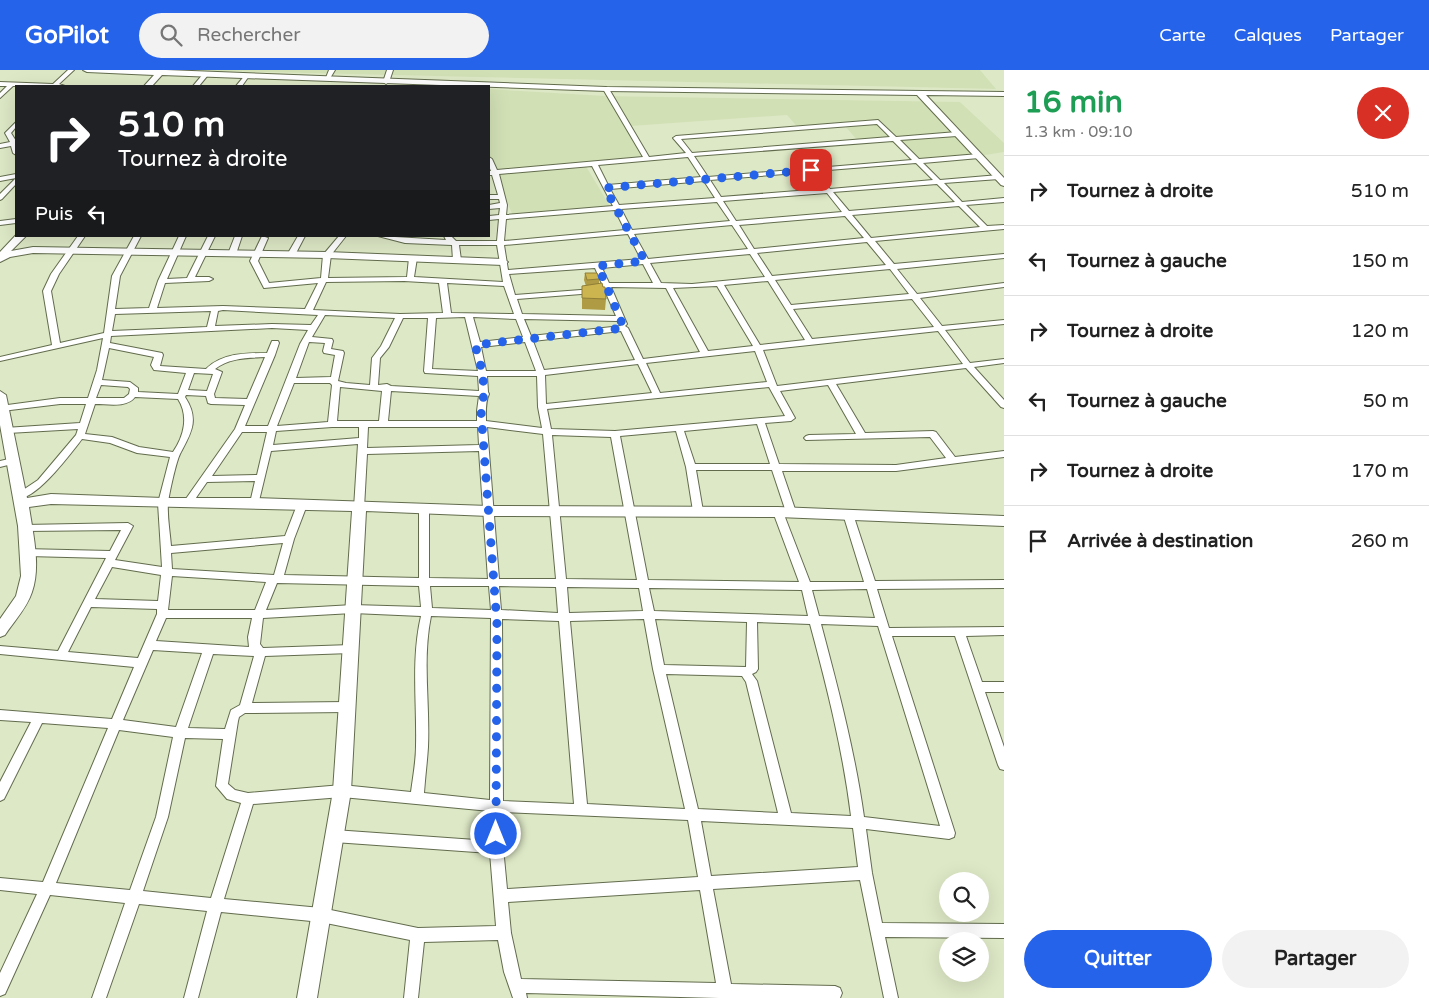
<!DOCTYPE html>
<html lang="fr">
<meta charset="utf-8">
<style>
:root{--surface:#fff;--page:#f2f2f2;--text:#222;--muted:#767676;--line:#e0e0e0;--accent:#2563eb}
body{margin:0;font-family:"Varela Round",sans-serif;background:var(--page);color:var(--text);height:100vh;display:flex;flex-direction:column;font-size:19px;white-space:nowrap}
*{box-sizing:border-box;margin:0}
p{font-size:16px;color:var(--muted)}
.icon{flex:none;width:28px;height:28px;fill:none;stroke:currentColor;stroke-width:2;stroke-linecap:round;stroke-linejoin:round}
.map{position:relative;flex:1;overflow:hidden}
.panel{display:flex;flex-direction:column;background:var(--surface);width:425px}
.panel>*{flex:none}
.top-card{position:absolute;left:15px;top:15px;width:475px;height:152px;border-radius:0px;box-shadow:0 5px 20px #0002;background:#202124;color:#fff;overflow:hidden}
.buttons{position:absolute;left:939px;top:802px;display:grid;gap:10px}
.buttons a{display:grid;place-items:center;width:50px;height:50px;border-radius:50%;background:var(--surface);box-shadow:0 5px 20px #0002;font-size:25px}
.pin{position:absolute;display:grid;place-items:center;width:42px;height:42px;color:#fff;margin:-21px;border-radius:10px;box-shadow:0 2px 8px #0006}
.me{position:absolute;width:55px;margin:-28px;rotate:0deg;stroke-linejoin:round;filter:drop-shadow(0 0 4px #0008)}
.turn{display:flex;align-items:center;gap:18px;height:105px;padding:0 20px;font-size:22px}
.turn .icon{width:65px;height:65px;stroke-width:2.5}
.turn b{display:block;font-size:35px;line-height:42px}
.then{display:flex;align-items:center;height:48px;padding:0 20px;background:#0003;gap:10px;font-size:19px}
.round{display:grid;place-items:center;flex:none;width:52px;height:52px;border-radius:26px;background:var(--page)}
.headline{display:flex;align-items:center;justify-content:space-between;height:85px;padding:0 20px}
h1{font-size:30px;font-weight:700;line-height:38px;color:#1e9e55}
.primary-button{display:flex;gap:10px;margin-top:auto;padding:10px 20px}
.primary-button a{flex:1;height:58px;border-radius:30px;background:var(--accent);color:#fff;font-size:20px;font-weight:700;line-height:58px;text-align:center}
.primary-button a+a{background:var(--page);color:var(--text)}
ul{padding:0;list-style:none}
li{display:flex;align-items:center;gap:15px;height:70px;padding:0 20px;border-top:1px solid var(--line)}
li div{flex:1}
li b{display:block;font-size:19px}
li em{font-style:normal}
header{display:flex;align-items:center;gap:30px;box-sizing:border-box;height:70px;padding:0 25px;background:var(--accent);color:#fff}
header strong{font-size:24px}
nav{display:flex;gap:28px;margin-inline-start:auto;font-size:18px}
.search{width:350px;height:45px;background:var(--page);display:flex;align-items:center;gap:12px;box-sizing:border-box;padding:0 18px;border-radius:28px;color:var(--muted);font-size:19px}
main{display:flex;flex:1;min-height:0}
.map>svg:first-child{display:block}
</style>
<header>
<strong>GoPilot</strong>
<div class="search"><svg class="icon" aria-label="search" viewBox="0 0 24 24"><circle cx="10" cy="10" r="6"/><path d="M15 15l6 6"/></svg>Rechercher</div>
<nav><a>Carte</a><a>Calques</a><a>Partager</a></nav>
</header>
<main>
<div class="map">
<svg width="1004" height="928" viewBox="0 0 1004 928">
<rect width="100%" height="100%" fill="#dde8c6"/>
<path fill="#d2e0b6" d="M175 0H980L996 19Z
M489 19 606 26 960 32 1004 73V82L972 87 918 90 896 68 858 71 845 56 800 60 787 45 631 56 646 86 584 93 611 138 512 144 489 85Z"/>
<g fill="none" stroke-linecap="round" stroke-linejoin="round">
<defs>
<path id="street" d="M68 0H74L59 14 65 16H13L0 28V23L7 16H0V12L53 14Z
M329 0H335L329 10H325Z
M387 0H393L389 12 386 14 383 12Z
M203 4 208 5 199 16H193Z
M246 4 249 6 242 16H236Z
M606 17 609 19 649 87 686 83 673 68 676 66 878 50 896 67 957 62 960 64 957 66 900 70 919 89 979 84 982 86 979 88 923 93 940 110 999 105 1002 107 999 109 944 113 962 132 1004 128V132L966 135 987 156 1004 155V159L875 171 894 194 1004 184V188L897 199 917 224 1004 213V217L920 228 942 256 1004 250V254L945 260 970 293 1004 289V293L974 297 1004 330V338L1001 337 966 298 836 314 865 363 933 361 936 362 955 387 1004 381V387L896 401H782L796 442 791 445 786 442 772 400H696L703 441 698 444 693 441 686 397 676 361 620 366 648 510 799 512 773 442 778 439 783 442 810 512H864L843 444 848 441 853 444 875 511 1004 510V518L877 519 889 558 1004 557V565L966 566 982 612H1004V622H985L1004 677V700L1000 699 998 695 955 566H892L955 763 954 767 949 769 866 759 872 803 882 853 1004 854V868L885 867 898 928H884L860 810 713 819 731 914 835 916 840 918 842 923 840 928H719L526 923 527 928H513L504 902 498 870 424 872 418 928H404L410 870 321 852 221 842 198 928H184L207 841 139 834 106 928H92L125 833 50 825 5 924 0 926V903L37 824 0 820V808L43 812 108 658 42 653 4 729 0 731V712L31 652 0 650V640L112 649 134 597 0 584V576L58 581 106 488 28 486 24 485 23 482 24 479 110 481 121 460 25 461 20 458 25 455 128 453 133 456 115 490 162 497 158 433 170 387 137 383 110 373 82 369C71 383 35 432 17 428L15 426 17 424 38 410 76 365 78 359 8 363 5 362 4 360 5 358 80 353 86 334H60L2 341 0 340V336L60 328H88L97 300 103 268 0 291V287L52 275 43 221 51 204 78 166H85L59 204 51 221 60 273 104 263 112 206 134 166H141L120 206 115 239 149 238 158 211 179 166H186L167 209 187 208 208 166H215L195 207H209L213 209 209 211 165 213 157 238 223 236 305 239 318 213 264 218 250 191 262 166 268 168 258 191 269 213 321 208 323 185 339 166H346L331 185 328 208 407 207 409 188 413 186 417 188 414 207 503 212 497 175H459L461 190 457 192 453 190 452 175 405 173 378 166 446 170 444 166H451L456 171H497L499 149 489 150V146L499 145 500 138 489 139V135L500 133 499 129H489V125H498L492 105H489V101H491L489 96V87L492 89 497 100 643 87 603 19ZM877 54 890 67 692 83 681 69ZM893 71 912 90 708 107 694 86ZM688 87 701 107 608 115 598 95ZM916 93 933 110 830 119 816 101ZM592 96 613 136 506 145 507 135 499 104ZM809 102 823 119 721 127 710 110ZM704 111 715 128 619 135 610 119ZM937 114 955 132 849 141 833 122ZM827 123 842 142 736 151 723 131ZM717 132 730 151 632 160 621 139ZM959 136 980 157 871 168 852 145ZM615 140 625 160 504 171 506 149ZM845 146 864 168 754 179 739 155ZM732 155 748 179 648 189 634 164ZM628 164 641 189 508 200 504 175ZM867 172 886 195 772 206 757 183ZM750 184 765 207 692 214 661 213 650 193ZM643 194 653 213H609L602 198ZM595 198 616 246 522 244 517 229 594 223 598 221 594 219 515 225 509 204ZM890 199 909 224 791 235 775 210ZM404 211 439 213 443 243 400 244 313 240 326 212ZM768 211 805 270 760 275 724 215ZM447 213 504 216 514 244 451 243ZM717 216 753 276 708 281 673 218ZM611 217 666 218 700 282 643 289 628 258 625 256 627 254ZM912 229 934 257 812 269 793 239ZM211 241 207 257 112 261 115 244ZM218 241 223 240 318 245 311 255 272 254 215 256ZM325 245 395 248 381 276 372 288 370 315 346 313 338 311 344 283 343 281 331 279 333 271 332 269 312 267ZM465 247 478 301 432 299 436 248ZM473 247 516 249 523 267 480 272ZM403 248H428L424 301 425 303 478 306 479 321 391 316 387 314 378 315 380 288 389 277ZM524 249 618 251 621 256 531 266ZM272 258 308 260 300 274 268 356H245L275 285 279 273 278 271H272L267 283C246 283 222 283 206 299L160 296 163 285 162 283 110 273 111 266ZM621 261 635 290 544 300 533 271ZM938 261 963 294 777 316 763 280ZM309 272 325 273 323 281 324 283 335 285 331 307 296 308ZM525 272 536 301H486L481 277ZM109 278 154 287 151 295 154 300 186 303 178 324 138 322V318L130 312 102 310ZM755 281 767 312 660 323 646 293ZM265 287 247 329 215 328 214 324 222 302 215 299C229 288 247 288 265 287ZM638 294 652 323 546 334 545 305ZM194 303 213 304 207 321 188 320ZM487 306H537L538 337 542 358 486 351C486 343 485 332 489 324L488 322ZM294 313H330L332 315 328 352 277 356ZM101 315 128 317 130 319 129 324 124 328H96ZM828 315 856 364 809 365 806 366 804 368 806 370 930 367 946 388 896 395 779 394 765 353 791 351 795 348 780 321ZM340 317 382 321 379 351H337ZM769 317 785 346 615 361 551 359 547 339ZM391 321 479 326 477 341V351H388ZM186 325 206 326 208 333 211 334 245 335 235 359 183 433 188 436 191 435 207 412 255 411 250 433 252 435H258L271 381 358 374 354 438 359 441 364 438 367 384 479 381 488 509 429 508V439L424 436 419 439V508L284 505 294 469 307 435 302 432 297 435 285 466 171 476C170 462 167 447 168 433 169 424 176 392 180 384 191 363 200 350 185 327ZM135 327 178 329C189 346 184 366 173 382L139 377 112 367 85 364 95 334C108 334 127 338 135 327ZM757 354 770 394H695L684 361ZM332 357H359V368L273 375 276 361ZM368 357H478L479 375 367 378ZM487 357 543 364 556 509H499ZM242 362H267L257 405 212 406ZM552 365 611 367 637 510 566 509ZM283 473 274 505 172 499 171 483ZM112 497 161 505 158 531 95 529ZM172 506 266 512 255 540H168ZM277 513 419 516 421 537 353 535 266 540ZM430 516H489L491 540 432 538ZM499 516 556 517 558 543 501 540ZM567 517 639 518 643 541 569 543ZM649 518 802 520 808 546 654 541ZM867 519 875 548 819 546 812 520ZM91 537 157 539V544L138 588 68 582ZM353 543 421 546C411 589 417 632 416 676 416 691 413 707 411 722L342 715 248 723 235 720 228 714 238 651 239 647 245 643 347 642 351 640 353 637 351 634 347 632 252 633 265 586 351 583 355 582 357 579 355 576 351 575 263 578 260 574 263 548ZM431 546 491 548 490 730 424 723C425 708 427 693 428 677 430 633 422 590 431 546ZM166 548H252L248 567 249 577 156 571ZM502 549 559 551 574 734 503 731ZM644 549 653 599 685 739 587 734 570 551ZM655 549 747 552 746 597 664 595ZM757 552 810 554C827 617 843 681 851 746L791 743 757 611 752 604 756 602 758 599ZM821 554 878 556 940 756 864 747C855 682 838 618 821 554ZM153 580 202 583 176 657 123 650ZM213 584 254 586 240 635 231 640 225 659 188 658ZM666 604 742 606 746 612 778 743 698 739ZM119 660 173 667 156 747 130 820 56 813ZM185 668 223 669 216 716 227 729 241 733 211 828 143 821 168 747ZM342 727 490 741V771L334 760 329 762 328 766 329 770 334 772 490 783 496 856 418 858 321 838 224 829 253 734ZM503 742 688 750 698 807 507 819 503 777ZM701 751 853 758 858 797 711 806ZM700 820 716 913 521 909 511 863 508 832Z
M16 52V57L11 63 16 71V85L13 83 11 76 0 78V74L10 72 5 63Z
M16 104V108L0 111V107Z
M16 108V114L2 129 0 130V124Z
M16 149V153L0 155V151Z
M235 166H242L236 184 232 186 228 184Z
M298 166H305L294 187H288L287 185Z
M13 388 18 391 16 393 0 397V391Z"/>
<path id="secondary" d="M83 0H166L606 17 1004 22V26L926 25 1004 108V116L1001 115 917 25 606 21 162 5 152 16H144L154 5 87 2Z
M16 165 26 166 11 181 33 177 327 182 503 189 508 192 503 195 327 188 33 183 10 187 0 192V182Z
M0 321 6 325 27 428 51 424 163 428H255L489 436 778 437 1004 446V456L778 447 489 446 366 441 351 721 317 928H297L333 721 352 441 51 434 29 437C33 464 41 496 32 522 27 538 14 551 5 565L0 567V549L16 526 21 506 18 456 0 355Z"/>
</defs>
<use href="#street" stroke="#626c4d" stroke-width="2"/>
<use href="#secondary" stroke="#626c4d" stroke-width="2"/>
<use href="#street" fill="#fff" fill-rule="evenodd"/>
<use href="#secondary" fill="#fff" fill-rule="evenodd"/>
</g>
<path fill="#af9b44" d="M585 203 599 209V214L606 229 605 240 582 239V216H586L584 210Z"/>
<path fill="#ccb44f" stroke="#8f7e37" d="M585 203H597L599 209 587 210Z
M602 213 603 217H605L606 229 582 228V216Z"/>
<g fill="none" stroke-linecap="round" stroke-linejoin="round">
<path stroke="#2563eb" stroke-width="9" stroke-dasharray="0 16.2" d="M496 764 497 554 481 341C487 317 482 298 475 275L624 258 598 196 645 191 605 118 811 100"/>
</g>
</svg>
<div class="buttons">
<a><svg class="icon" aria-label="search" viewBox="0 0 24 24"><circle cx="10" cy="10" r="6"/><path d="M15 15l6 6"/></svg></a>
<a><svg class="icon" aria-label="layers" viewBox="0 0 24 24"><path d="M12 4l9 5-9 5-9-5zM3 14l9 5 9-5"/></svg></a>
</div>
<div class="pin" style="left:811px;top:100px;background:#d93025"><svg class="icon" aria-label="arrive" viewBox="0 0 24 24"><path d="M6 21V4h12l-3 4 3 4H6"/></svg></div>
<svg class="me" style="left:496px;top:764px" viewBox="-20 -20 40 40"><circle r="17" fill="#2563eb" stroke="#fff" stroke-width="3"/><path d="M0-11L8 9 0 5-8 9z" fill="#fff"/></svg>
<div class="top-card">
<div class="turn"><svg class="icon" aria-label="right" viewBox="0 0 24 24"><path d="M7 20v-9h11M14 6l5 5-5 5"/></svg><div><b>510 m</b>Tournez à droite</div></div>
<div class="then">Puis<svg class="icon" aria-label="left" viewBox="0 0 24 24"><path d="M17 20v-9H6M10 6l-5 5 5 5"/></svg></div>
</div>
</div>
<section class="panel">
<div class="headline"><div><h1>16 min</h1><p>1.3 km · 09:10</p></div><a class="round" style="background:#d93025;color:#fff"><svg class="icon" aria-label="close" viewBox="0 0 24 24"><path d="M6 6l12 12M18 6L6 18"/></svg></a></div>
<ul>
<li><svg class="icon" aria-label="right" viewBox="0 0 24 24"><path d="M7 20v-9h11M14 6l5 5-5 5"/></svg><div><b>Tournez à droite</b></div><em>510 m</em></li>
<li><svg class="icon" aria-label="left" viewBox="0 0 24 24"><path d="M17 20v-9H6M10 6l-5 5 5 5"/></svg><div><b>Tournez à gauche</b></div><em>150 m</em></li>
<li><svg class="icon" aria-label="right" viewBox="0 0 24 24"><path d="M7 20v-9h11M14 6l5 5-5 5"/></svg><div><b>Tournez à droite</b></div><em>120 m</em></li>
<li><svg class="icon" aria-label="left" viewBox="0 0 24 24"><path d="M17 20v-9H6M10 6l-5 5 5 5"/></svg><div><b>Tournez à gauche</b></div><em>50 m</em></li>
<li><svg class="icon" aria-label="right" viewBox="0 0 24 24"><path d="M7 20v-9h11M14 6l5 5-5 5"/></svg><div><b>Tournez à droite</b></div><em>170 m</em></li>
<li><svg class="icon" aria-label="arrive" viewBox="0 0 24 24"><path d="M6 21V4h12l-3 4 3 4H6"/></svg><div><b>Arrivée à destination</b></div><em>260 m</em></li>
</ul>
<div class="primary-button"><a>Quitter</a><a>Partager</a></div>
</section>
</main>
